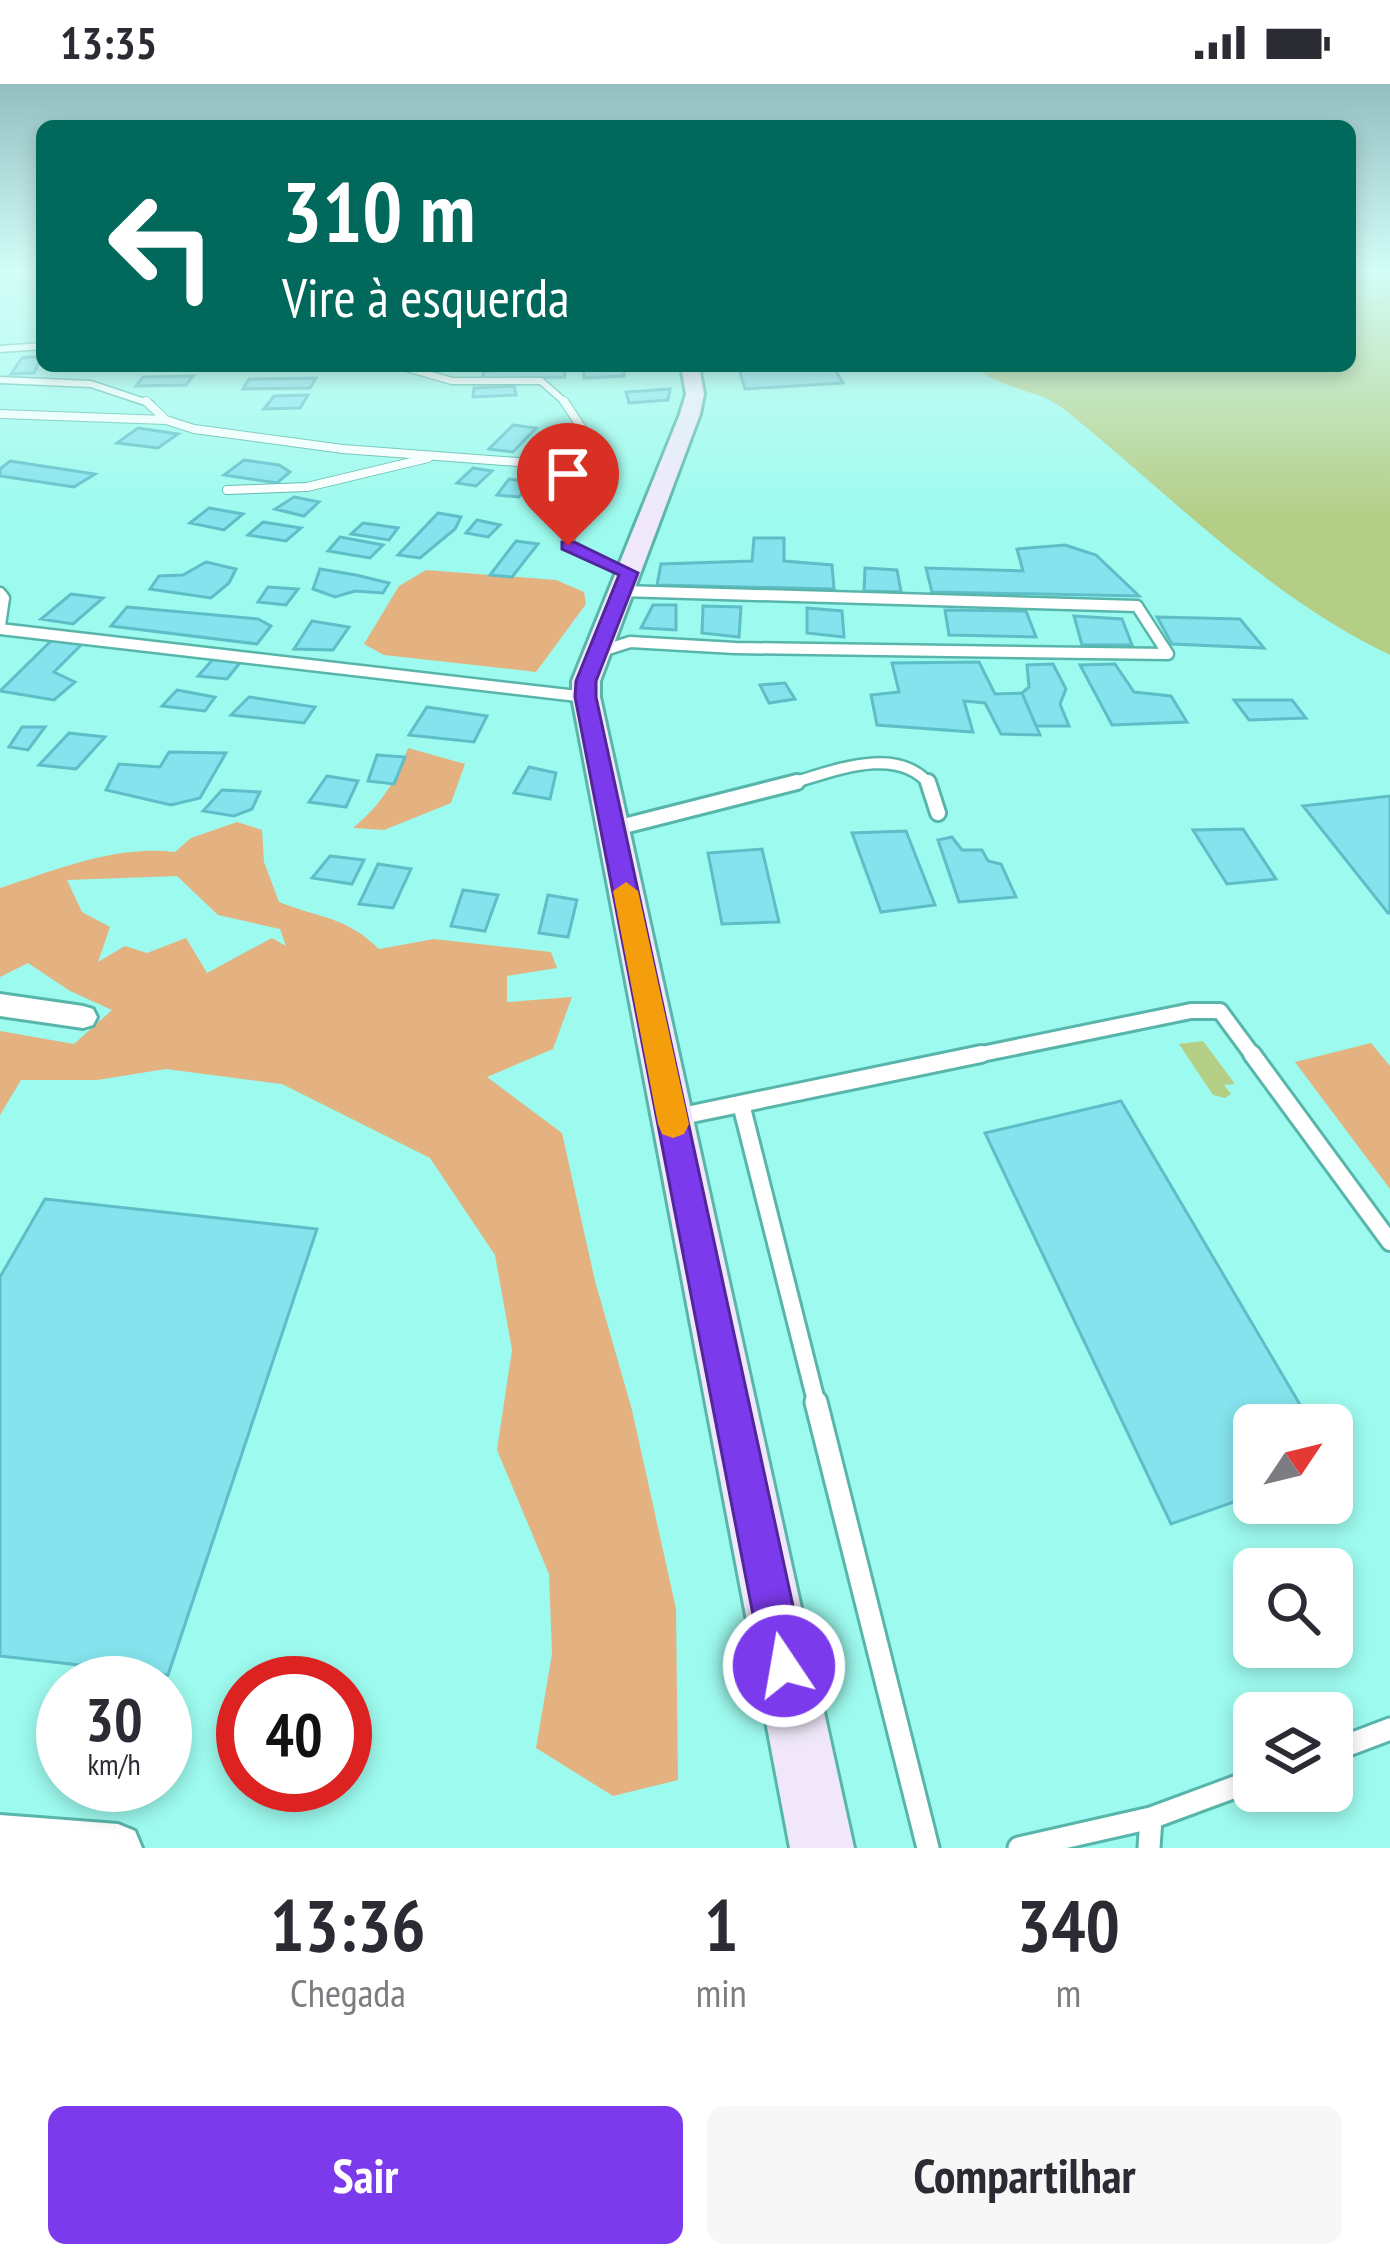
<!DOCTYPE html>
<html lang="pt">
<meta charset="utf-8">
<style>
:root{--surface:#fff;--page:#f7f7f7;--text:#2b2b33;--muted:#7c7c81;--accent:#7c3aed}
body{margin:0;font-family:"PT Sans Narrow",sans-serif;background:var(--page);color:var(--text);height:100vh;display:flex;flex-direction:column;font-size:45px;white-space:nowrap}
*{box-sizing:border-box;margin:0}
p{font-size:39px;color:var(--muted)}
.icon{flex:none;width:66px;height:66px;fill:none;stroke:currentColor;stroke-width:2;stroke-linecap:round;stroke-linejoin:round}
.map{position:relative;height:1764px;overflow:hidden}
.side{display:flex;flex-direction:column;background:var(--surface);flex:1}
.side>*{flex:none}
.top-card{position:absolute;left:36px;top:36px;width:1320px;height:252px;border-radius:18px;box-shadow:0 6px 18px #0003;background:#00695c;color:#fff;overflow:hidden}
.needle{width:78px;rotate:55deg}
.fabs{position:absolute;left:1233px;top:1320px;display:grid;gap:24px}
.fabs a{display:grid;place-items:center;width:120px;height:120px;border-radius:18px;background:var(--surface);box-shadow:0 6px 18px #0003;font-size:60px}
.speed{position:absolute;left:36px;top:1572px;display:flex;gap:24px;font-size:60px;font-weight:700;text-align:center}
.speed>*{display:grid;place-content:center;width:156px;height:156px;border-radius:50%;background:var(--surface);box-shadow:0 6px 18px #0003;line-height:1}
.speed small{font-size:30px;font-weight:400}
.speed .limit{border:18px solid #d22;background:#fff;color:#111}
.pin{position:absolute;display:grid;place-items:center;width:102px;height:102px;color:#fff;margin:-123px -51px;border-radius:50% 50% 50% 0;rotate:-45deg;box-shadow:0 0 12px #0007}
.pin .icon{rotate:45deg}
.me{position:absolute;width:132px;margin:-66px;rotate:348deg;stroke-linejoin:round;filter:drop-shadow(0 0 9px #0008)}
.turn{display:flex;align-items:center;gap:42px;height:252px;padding:0 48px;font-size:54px}
.turn .icon{width:156px;height:156px;stroke-width:2.5}
.turn b{display:block;font-size:84px;line-height:102px}
.eta{display:flex;justify-content:space-evenly;align-items:center;height:204px;text-align:center}
.eta b{font-size:72px;font-weight:600;line-height:84px}
.primary-button{display:flex;gap:24px;margin-top:auto;padding:24px 48px}
.primary-button a{flex:1;height:138px;border-radius:18px;background:var(--accent);color:#fff;font-size:48px;font-weight:600;line-height:138px;text-align:center}
.primary-button a+a{background:var(--page);color:var(--text)}
.status{display:flex;justify-content:space-between;align-items:center;height:84px;padding:0 60px;background:var(--surface);direction:ltr}
.status svg{height:33px;fill:currentColor}
.map>svg:first-child{display:block}
</style>
<div class="status"><b>13:35</b><svg viewBox="0 0 49 12"><path d="M0 12V9h3v3zM5 12V6h3v6zM10 12V3h3v9zM15 12V0h3v12zM26 1h20v11H26zM47 4h2v5h-2z"/></svg></div>
<div class="map">
<svg width="1390" height="1764" viewBox="0 0 1390 1764">
<rect width="100%" height="100%" fill="#9dfaee"/>
<path fill="#e4b181" fill-rule="evenodd" d="M426 486 556 496 584 508 586 520 536 588 384 571 364 560 399 502Z
M408 664 465 680 451 719 384 746 353 744C381 721 395 698 408 664Z
M237 738 262 746 264 778 279 818C322 835 345 832 379 865L434 855 551 868 557 884 507 892V918L572 913 553 965 487 993 562 1049 595 1197 632 1326 676 1525 678 1696 613 1712 536 1664 552 1570 549 1490 497 1366 512 1266 495 1171 430 1074 282 1000 166 985 97 996H21L0 1031V947L74 960 112 926 70 907 28 879 0 893V804C56 786 115 761 175 768L191 754ZM177 792 218 831 280 845 286 862 272 854 207 889 186 854 147 869 125 862 98 878 110 843 82 828 67 796Z
M1371 959 1390 982V1105L1295 978Z"/>
<path fill="#b4ce86" d="M1350 187H1390V571C1266 512 1171 411 1065 326 1038 304 1000 306 974 282H1350Z
M1203 957 1235 1000 1224 1001 1231 1010 1225 1014 1213 1011 1179 960Z"/>
<g fill="none" stroke-linecap="round" stroke-linejoin="round">
<path stroke="#b4ce86" stroke-width="4.5" d="M29 187 42 189"/>
</g>
<path fill="#84e3ed" stroke="#5ebec8" stroke-width="3" d="M42 272 34 289 11 290 22 274Z
M584 282H623L624 292 584 294Z
M738 282H833L843 299 745 305Z
M564 283 565 293 482 295 484 287Z
M193 292 186 301 136 302 143 293Z
M316 294 310 304 243 305 249 295Z
M514 302 516 311 473 313 474 304Z
M670 305 668 316 629 319 626 308Z
M308 311 300 324 264 325 274 312Z
M513 341 536 344 513 368 489 365Z
M138 344 178 350 158 364 117 359Z
M244 376 279 381 290 388 277 399 224 391Z
M10 377 95 390 74 403 0 392V385Z
M473 384 492 387 476 402 457 399Z
M509 395 532 398 519 413 497 411Z
M294 413 319 418 304 432 275 425Z
M209 424 243 430 224 446 190 439Z
M438 429 461 433 455 445 420 474 398 471Z
M477 436 500 441 488 453 466 449Z
M263 438 301 444 286 457 248 451Z
M363 439 398 444 389 456 351 450Z
M340 453 383 461 370 474 328 467Z
M754 454H784V477L832 481 834 505 657 501 661 480 752 477Z
M516 457 538 460 512 493 490 491Z
M1065 461 1096 471 1139 512 932 508 926 484 1023 487 1017 465Z
M206 478 236 485 229 499 211 514 150 505 159 492 183 491Z
M865 484 897 486 901 508 864 507Z
M320 485 356 491 389 499 383 509 355 507 335 513 313 505Z
M268 503 298 505 286 521 258 518Z
M71 510 103 514 73 540 41 535Z
M653 521H676V546L641 544Z
M703 522 741 523 739 553 702 549Z
M127 523 258 535 271 542 257 560 111 542Z
M807 524 842 527 844 553 807 549Z
M945 526 1026 527 1036 553 949 551Z
M1074 532 1122 535 1132 561H1082Z
M1157 533 1240 535 1264 564 1172 560Z
M312 537 349 543 333 566 294 565Z
M53 555 85 557 54 588 75 598 54 616 0 607Z
M215 573 243 575 227 595 198 592Z
M979 578 995 610 1022 609 1040 651 1001 650 985 619 964 617 973 648 877 641 871 611 899 608 892 579Z
M1053 580 1066 605 1060 620 1069 642H1036L1022 609 1029 603 1027 581Z
M1115 580 1134 608 1171 612 1187 638 1112 641 1080 581Z
M785 599 795 615 769 619 760 601Z
M177 606 215 613 205 627 162 622Z
M249 613 315 623 304 639 231 631Z
M1234 616H1292L1306 634 1249 636Z
M427 623 487 632 474 658 409 651Z
M22 643H45L28 666 9 663Z
M69 649 105 653 76 685 39 681Z
M169 668 226 669 200 714 171 721 106 706 119 680 160 683Z
M377 671 405 673 394 700 368 697Z
M529 683 556 689 550 715 514 709Z
M327 692 358 697 346 723 309 718Z
M222 706 260 708 252 725 234 732 203 727Z
M1390 712V829H1388L1303 722Z
M1243 745 1276 795 1227 800 1193 746Z
M906 747 935 821 881 828 852 749Z
M952 753 962 766H982L988 777 1001 780 1016 813 959 818 938 756Z
M762 765 779 838 722 840 708 769Z
M330 772 364 776 352 800 312 794Z
M378 780 411 785 393 824 359 820Z
M463 806 498 811 485 847 451 842Z
M548 811 577 816 568 853 539 849Z
M1121 1017 1312 1341H1254V1411L1171 1440 985 1049Z
M45 1115 317 1145 168 1591 0 1572V1193Z"/>
<g fill="none" stroke-linecap="round" stroke-linejoin="round">
<defs>
<path id="lane-far5" d="M0 265 42 262
M400 282 452 297H541L567 320
M0 296 91 300 151 320"/>
<path id="lane-far4" d="M146 317 166 336 194 345 343 365 597 384 568 462 624 487
M564 317 583 346 597 384
M0 330 166 336
M227 406 307 403 428 374"/>
<path id="lane-far3" d="M618 484 629 489
M0 509 4 514 0 541
M0 545 586 613
M602 567 630 558 735 564 1168 570 1137 522 621 507
M785 701C827 690 896 658 930 701"/>
<path id="lane-far2" d="M928 698 938 729
M616 744 797 698
M967 973 1191 927H1220L1254 973"/>
<path id="lane-far1" d="M1252 970 1390 1158
M741 1020 817 1321
M677 1033 981 970"/>
<path id="lane" d="M816 1318 928 1764
M1332 1667 1390 1645
M1151 1734 1254 1696
M1019 1764 1151 1734 1149 1764"/>
<path id="street" d="M0 910 83 922 93 925 97 933 93 941 83 944 0 932Z
M0 1731 118 1740 135 1747 142 1764H0Z"/>
<path id="secondary" d="M681 282H699L704 310 700 330 600 597V613L854 1764H790L572 613V597L680 330 686 310Z"/>
</defs>
<use href="#lane-far5" stroke="#58b5aa" stroke-width="9"/>
<use href="#lane-far4" stroke="#58b5aa" stroke-width="10"/>
<use href="#lane-far3" stroke="#58b5aa" stroke-width="15"/>
<use href="#lane-far2" stroke="#58b5aa" stroke-width="20"/>
<use href="#lane-far1" stroke="#58b5aa" stroke-width="22"/>
<use href="#lane" stroke="#58b5aa" stroke-width="27"/>
<use href="#street" stroke="#58b5aa" stroke-width="6"/>
<use href="#secondary" stroke="#58b5aa" stroke-width="6"/>
<use href="#lane-far5" stroke="#fff" stroke-width="6"/>
<use href="#lane-far4" stroke="#fff" stroke-width="8"/>
<use href="#lane-far3" stroke="#fff" stroke-width="10"/>
<use href="#lane-far2" stroke="#fff" stroke-width="14"/>
<use href="#lane-far1" stroke="#fff" stroke-width="16"/>
<use href="#lane" stroke="#fff" stroke-width="21"/>
<use href="#street" fill="#fff" fill-rule="evenodd"/>
<use href="#secondary" fill="#f0e8fa" fill-rule="evenodd"/>
</g>
<linearGradient id="sky" x2="0" y2="1"><stop stop-color="#93bec1"/><stop offset="0.43" stop-color="#d3fdf7"/><stop offset="1" stop-color="#d3fdf7" stop-opacity="0"/></linearGradient>
<rect width="1390" height="434" fill="url(#sky)"/>
<path fill="#7c3aed" stroke="#51269a" stroke-width="3" d="M562 458H574L638 489 596 597V613L806 1582 800 1597 784 1603 769 1597 763 1582 575 613 576 597 619 491 562 465Z"/>
<path fill="#f59e0b" d="M626 798 638 807 689 1040 684 1050 673 1054 662 1050 658 1040 613 807Z"/>
</svg>
<div class="fabs">
<a><svg class="needle" viewBox="-14 -14 28 28"><path d="M0-13l5 13h-10z" fill="#e53935"/><path d="M0 13l5-13h-10z" fill="#7c7c81"/></svg></a>
<a><svg class="icon" aria-label="search" viewBox="0 0 24 24"><circle cx="10" cy="10" r="6"/><path d="M15 15l6 6"/></svg></a>
<a><svg class="icon" aria-label="layers" viewBox="0 0 24 24"><path d="M12 4l9 5-9 5-9-5zM3 14l9 5 9-5"/></svg></a>
</div>
<div class="speed"><div>30<small>km/h</small></div><div class="limit">40</div></div>
<div class="pin" style="left:568px;top:462px;background:#d93025"><svg class="icon" aria-label="arrive" viewBox="0 0 24 24"><path d="M6 21V4h12l-3 4 3 4H6"/></svg></div>
<svg class="me" style="left:784px;top:1582px" viewBox="-20 -20 40 40"><circle r="17" fill="#7c3aed" stroke="#fff" stroke-width="3"/><path d="M0-11L8 9 0 5-8 9z" fill="#fff"/></svg>
<div class="top-card">
<div class="turn"><svg class="icon" aria-label="left" viewBox="0 0 24 24"><path d="M17 20v-9H6M10 6l-5 5 5 5"/></svg><div><b>310 m</b>Vire à esquerda</div></div>
</div>
</div>
<section class="side">
<div class="eta">
<div><b>13:36</b><p>Chegada</p></div>
<div><b>1</b><p>min</p></div>
<div><b>340</b><p>m</p></div>
</div>
<div class="primary-button"><a>Sair</a><a>Compartilhar</a></div>
</section>
